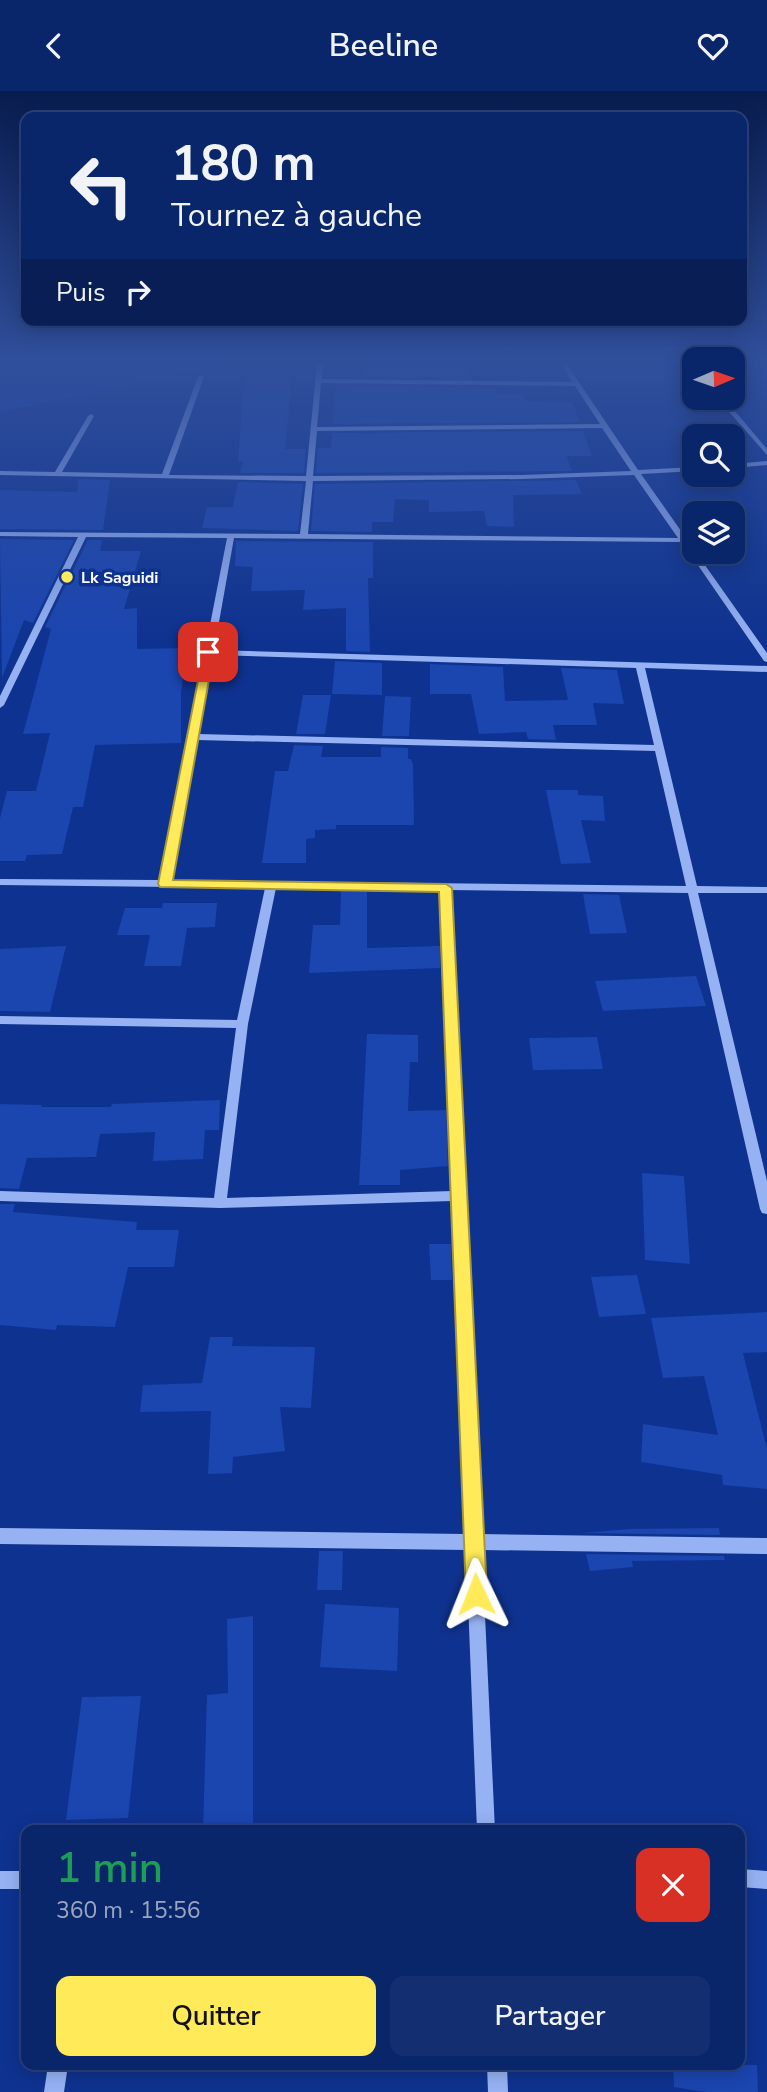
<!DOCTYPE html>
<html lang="fr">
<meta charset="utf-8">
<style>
:root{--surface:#0a266b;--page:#132e71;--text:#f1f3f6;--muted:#99a5c1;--line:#2a437e;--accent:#ffea59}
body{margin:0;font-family:"Nunito Sans",sans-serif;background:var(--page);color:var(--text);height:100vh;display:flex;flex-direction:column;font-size:26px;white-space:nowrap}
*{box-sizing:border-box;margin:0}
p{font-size:23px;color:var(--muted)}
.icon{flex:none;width:38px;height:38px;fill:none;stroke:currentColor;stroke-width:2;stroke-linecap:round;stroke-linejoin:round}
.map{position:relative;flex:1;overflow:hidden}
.sheet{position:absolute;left:21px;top:1734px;width:724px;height:245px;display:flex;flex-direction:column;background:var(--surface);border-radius:14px;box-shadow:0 4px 18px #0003,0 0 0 2px var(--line)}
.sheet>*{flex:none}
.guide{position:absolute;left:21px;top:21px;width:726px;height:214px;border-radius:14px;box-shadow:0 4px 18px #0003,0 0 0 2px var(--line);background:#0a266b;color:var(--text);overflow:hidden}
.needle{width:46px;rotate:88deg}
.fabs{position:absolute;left:682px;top:256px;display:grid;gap:14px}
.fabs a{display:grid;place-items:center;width:63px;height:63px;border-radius:14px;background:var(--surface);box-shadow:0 4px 18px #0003,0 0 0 2px var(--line);font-size:35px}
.pin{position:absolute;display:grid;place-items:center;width:60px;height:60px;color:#fff;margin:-30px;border-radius:14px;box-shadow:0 4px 10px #0006}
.me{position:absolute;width:77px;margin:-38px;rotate:358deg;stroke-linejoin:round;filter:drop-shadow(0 0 5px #0008)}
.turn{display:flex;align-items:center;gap:24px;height:147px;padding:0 35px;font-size:32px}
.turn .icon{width:91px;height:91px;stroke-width:2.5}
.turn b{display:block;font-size:49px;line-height:60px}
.then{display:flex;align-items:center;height:66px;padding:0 35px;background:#0003;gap:14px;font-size:26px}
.round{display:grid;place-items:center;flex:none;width:74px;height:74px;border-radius:14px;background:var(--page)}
.overview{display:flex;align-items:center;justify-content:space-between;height:119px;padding:0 35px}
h1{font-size:42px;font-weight:600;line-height:52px;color:#1e9e55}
.action{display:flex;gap:14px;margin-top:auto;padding:14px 35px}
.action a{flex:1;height:80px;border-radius:14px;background:var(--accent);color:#111;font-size:28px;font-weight:600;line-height:80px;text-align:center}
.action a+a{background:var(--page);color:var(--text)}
header{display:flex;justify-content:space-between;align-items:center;height:91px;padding:0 35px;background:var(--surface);font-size:32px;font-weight:600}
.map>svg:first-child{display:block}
</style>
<header><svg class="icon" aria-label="back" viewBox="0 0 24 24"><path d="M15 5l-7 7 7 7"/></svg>Beeline<svg class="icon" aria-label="heart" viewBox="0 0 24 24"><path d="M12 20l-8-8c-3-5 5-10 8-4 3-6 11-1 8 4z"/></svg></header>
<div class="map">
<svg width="767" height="2001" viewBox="0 0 767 2001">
<rect width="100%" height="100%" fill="#0e328f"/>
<path fill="#1640a9" d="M0 272H235L0 321Z"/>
<path fill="#1b45af" d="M363 272H467L468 287 364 286Z
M244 284H292L285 358H306L304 382H240L243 370H238Z
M336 295 497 297 498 303H524L525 310 572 311 580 331 333 333Z
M583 340 592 365H566L572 380 316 382 318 357H331L332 342Z
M78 388 110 389 103 439 0 438V399L77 401Z
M576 389 582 403 513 404 514 436 487 435 484 420 429 421V409L395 408 393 431H372V441L311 440 315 393Z
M238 391 303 393 298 440 202 437 207 416H233Z
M0 448 74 449 33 532 24 529 2 587Z
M88 449H102L100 460H141L124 518 137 517V558L187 557 181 602V652L95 654 83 716H73L62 763 27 764 25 770H0V727L7 700H36L50 642 23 643 51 538 45 536Z
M236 450 373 451V487H368L370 561 346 560V517L303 519 305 499 251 500 253 476 235 475Z
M335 570 382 572V604L332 603Z
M430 573 503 576 505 610 568 609 561 577 617 579 624 613 593 612 597 634H553L556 649 528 648 526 641 479 643 471 603H430Z
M303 604H331L325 643H296Z
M385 605 411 606 409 645H382Z
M294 654 323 655 321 666H381V656L408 657V668H411L413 674 414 734H336V738L315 739V747L306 748V772H262L275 680H288Z
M546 699H578V704L603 705 605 730 581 729 591 772 561 773Z
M341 800 367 801V857L440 855V877L309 882 313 834H340Z
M583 803 619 804 627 842 590 843Z
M163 812H217L215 836 187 837 181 875H144L150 844H117L125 817H162Z
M66 855 50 921 0 920V858Z
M696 885 706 915 603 920 595 890Z
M367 943 418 944V971H410L408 1020 446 1019 448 1075 400 1079V1094H359Z
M597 946 603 978 533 979 529 947Z
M220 1009 219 1039H205L203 1068 153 1070 155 1041 100 1043 96 1066 27 1067 19 1098 0 1097V1013L42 1014 41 1016H111L112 1013Z
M642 1082 684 1085 690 1173 645 1169Z
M0 1113H15L13 1121 137 1131 136 1139H179L174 1176H128L115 1236 57 1234 56 1239 0 1234Z
M429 1153H451L452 1189H431Z
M637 1184 646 1223 599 1226 591 1186Z
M767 1221V1261L743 1262 767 1358V1398L723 1394 722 1384 641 1371 643 1333 718 1344 704 1285 663 1287 651 1227Z
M210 1246H233L232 1255 315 1256 311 1317 280 1316 285 1360 233 1366 232 1382 208 1383 211 1320 140 1321 143 1294 202 1292Z
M719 1437 720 1444 582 1442 629 1438Z
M319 1460H343L342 1499H317Z
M586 1463 724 1465 725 1469 632 1470 633 1476 590 1480Z
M325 1513 399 1517 397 1580 320 1576Z
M253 1525V1740H203L207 1604 228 1602 227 1528Z
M141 1605 128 1727 66 1729 82 1606Z
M673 1974H757L758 2001H705L674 1996Z"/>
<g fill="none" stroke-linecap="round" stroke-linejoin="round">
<path fill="#96b2f3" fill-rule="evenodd" d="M317 272H323L322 288 572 291 560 272H566L638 379 695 376V380L641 383 686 447H689L695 460 767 562V571L764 570 682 451 234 447 214 559 767 575V581L645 577 697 795 767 796V802H698L767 1090V1123L762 1122 760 1118 688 802 450 799 481 1443 767 1447V1463L482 1459 495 1740H477L466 1459 0 1453V1437L465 1443 452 1110 220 1117 0 1110V1100L214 1107 236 937 0 933V925L237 929 265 797 0 794V788L160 789 227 447 86 446 4 614 0 617V605L78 446 0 445V441L300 443 306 390 0 384V380L55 381 88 325 91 323 94 325 62 381 162 383 198 286 201 284 204 286 169 384 306 385ZM321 292 575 295 600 333 317 336ZM602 337 631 380 522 384 313 385 317 340ZM634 384 678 447 308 443 313 390 522 388ZM213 564 636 577 654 654 198 643ZM197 649 655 660 686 795 171 789ZM276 797 440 799 452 1100 227 1107 248 933Z
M686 272H693L695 280Z
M716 306H723L767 358V364Z
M767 370V374L733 377V373Z
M740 1778 767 1780V1798L740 1796Z
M0 1780H26V1798H0Z
M48 1974H68L64 2001H44Z
M487 1974H507L508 2001H488Z"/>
</g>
<linearGradient id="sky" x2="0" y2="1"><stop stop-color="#081c4f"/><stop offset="0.49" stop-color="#304f9b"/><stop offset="1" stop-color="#304f9b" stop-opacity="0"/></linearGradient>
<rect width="767" height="552" fill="url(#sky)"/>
<path fill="#ffea59" stroke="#a6983a" stroke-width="2" d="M204 559 214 561 173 789 446 793 452 797 487 1503 484 1510 476 1514 469 1510 466 1503 439 801 160 796 158 793Z"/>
<circle fill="#ffea59" stroke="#0e328f" stroke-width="2.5" cx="67" cy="486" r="7"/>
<g text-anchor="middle" stroke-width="7" stroke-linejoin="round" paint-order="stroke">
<g font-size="16" font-weight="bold" fill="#fff" stroke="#0e328f" text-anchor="start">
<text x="81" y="492">Lk Saguidi</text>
</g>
</g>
</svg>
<div class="fabs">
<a><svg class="needle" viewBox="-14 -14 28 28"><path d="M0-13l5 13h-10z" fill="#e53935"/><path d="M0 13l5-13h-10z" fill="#99a5c1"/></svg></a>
<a><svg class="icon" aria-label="search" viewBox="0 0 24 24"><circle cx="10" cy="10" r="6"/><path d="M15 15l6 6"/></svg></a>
<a><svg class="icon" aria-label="layers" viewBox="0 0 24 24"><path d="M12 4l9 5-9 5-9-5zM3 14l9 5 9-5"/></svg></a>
</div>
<div class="pin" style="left:208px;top:561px;background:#d93025"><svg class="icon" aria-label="arrive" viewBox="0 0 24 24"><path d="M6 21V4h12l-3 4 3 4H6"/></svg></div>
<svg class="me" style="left:476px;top:1503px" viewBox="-20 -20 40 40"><path d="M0-17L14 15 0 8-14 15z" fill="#ffea59" stroke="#fff" stroke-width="4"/></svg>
<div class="guide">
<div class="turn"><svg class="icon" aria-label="left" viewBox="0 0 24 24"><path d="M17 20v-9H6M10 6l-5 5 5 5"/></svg><div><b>180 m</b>Tournez à gauche</div></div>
<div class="then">Puis<svg class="icon" aria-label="right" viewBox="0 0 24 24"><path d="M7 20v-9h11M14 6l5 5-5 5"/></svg></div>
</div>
<section class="sheet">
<div class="overview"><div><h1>1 min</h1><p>360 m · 15:56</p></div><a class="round" style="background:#d93025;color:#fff"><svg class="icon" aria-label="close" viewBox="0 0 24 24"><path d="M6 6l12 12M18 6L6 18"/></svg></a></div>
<div class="action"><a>Quitter</a><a>Partager</a></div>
</section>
</div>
